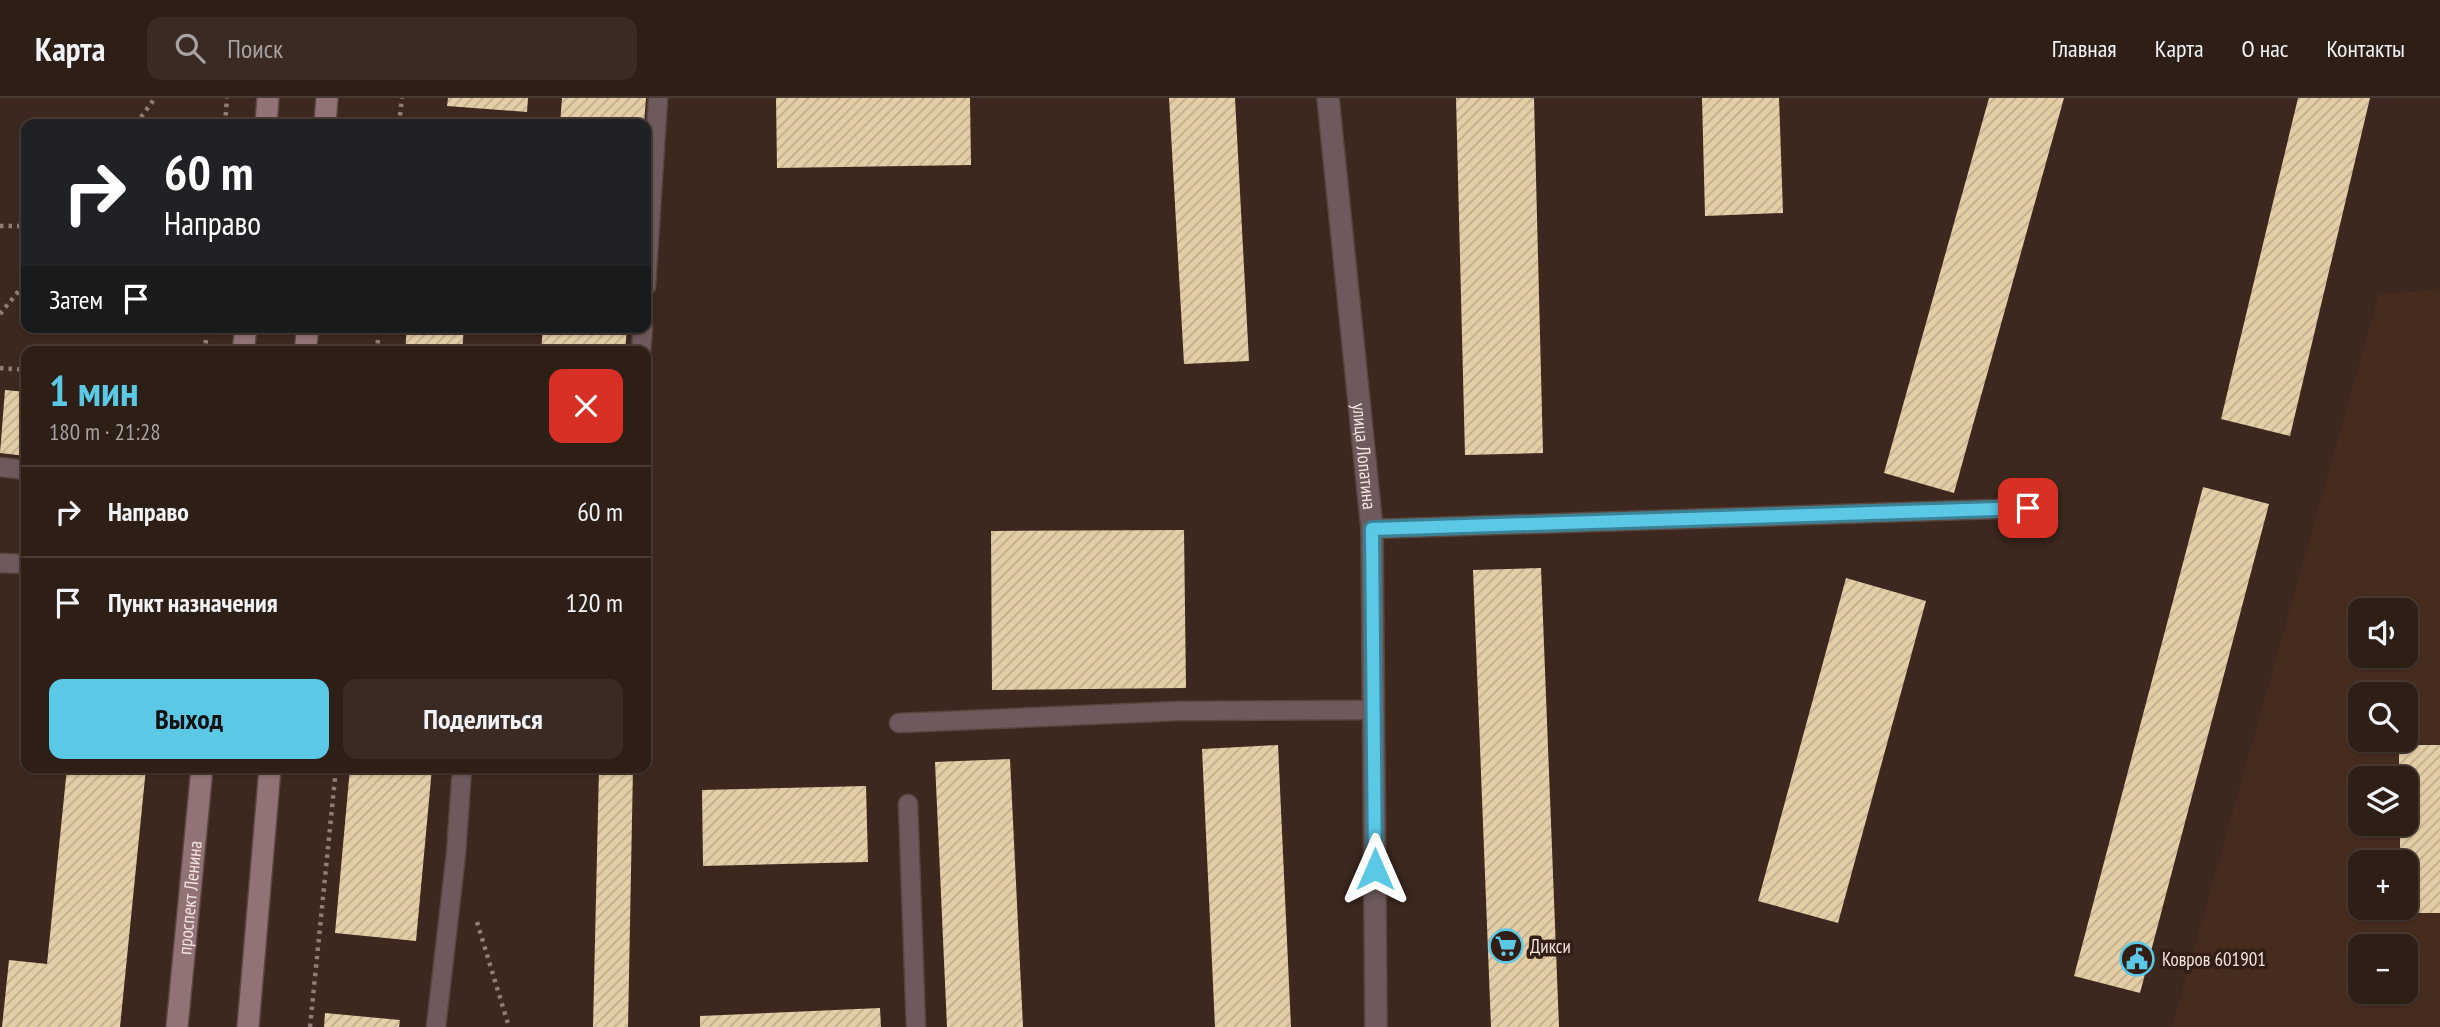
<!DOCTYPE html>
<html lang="ru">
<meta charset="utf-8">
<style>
:root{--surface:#2d1e16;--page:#392b23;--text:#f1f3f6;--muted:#a7a2a1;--line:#483c35;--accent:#5bc8e6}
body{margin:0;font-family:"PT Sans Narrow",sans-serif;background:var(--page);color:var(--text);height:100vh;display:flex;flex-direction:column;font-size:26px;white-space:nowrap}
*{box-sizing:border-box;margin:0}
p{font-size:23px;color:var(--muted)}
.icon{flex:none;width:38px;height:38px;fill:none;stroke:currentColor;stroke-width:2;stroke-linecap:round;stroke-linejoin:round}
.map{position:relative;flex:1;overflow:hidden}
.side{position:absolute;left:21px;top:248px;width:630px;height:427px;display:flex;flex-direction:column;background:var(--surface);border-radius:14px;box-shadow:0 2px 5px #0004,0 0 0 2px var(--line)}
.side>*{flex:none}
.hud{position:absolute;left:21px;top:21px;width:630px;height:214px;border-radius:14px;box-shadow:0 2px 5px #0004,0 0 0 2px var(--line);background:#202124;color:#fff;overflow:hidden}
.fabs{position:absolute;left:2348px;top:500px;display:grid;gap:14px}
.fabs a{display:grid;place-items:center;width:70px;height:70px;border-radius:14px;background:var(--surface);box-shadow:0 2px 5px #0004,0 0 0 2px var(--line);font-size:35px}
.pin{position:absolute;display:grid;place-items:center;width:60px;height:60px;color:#fff;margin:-30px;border-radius:14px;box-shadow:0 4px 10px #0006}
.me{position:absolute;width:77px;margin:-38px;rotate:0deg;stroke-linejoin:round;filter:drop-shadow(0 0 5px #0008)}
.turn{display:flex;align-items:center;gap:24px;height:147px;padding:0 28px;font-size:32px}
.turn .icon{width:91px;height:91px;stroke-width:2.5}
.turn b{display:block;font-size:49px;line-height:60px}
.then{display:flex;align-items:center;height:66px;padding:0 28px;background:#0003;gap:14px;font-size:26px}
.round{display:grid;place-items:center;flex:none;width:74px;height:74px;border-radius:14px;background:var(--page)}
.overview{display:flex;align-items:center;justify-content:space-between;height:119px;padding:0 28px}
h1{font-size:42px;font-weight:700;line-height:52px;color:var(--accent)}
.cta{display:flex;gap:14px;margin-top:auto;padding:14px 28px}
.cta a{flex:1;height:80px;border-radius:14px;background:var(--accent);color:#111;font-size:28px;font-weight:700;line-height:80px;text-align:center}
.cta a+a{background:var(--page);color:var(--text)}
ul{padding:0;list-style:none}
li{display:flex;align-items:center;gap:21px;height:91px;padding:0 28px;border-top:2px solid var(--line)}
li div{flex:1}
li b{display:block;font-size:26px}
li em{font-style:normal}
header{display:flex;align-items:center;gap:42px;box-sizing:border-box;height:98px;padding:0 35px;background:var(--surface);border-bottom:2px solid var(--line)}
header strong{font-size:33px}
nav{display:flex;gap:38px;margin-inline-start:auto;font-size:24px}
.search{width:490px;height:63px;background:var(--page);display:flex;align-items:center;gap:18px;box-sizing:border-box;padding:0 24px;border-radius:14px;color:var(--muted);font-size:26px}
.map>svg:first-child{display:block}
</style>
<header>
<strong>Карта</strong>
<div class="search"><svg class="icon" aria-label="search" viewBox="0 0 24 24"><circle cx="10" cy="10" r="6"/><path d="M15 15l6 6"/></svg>Поиск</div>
<nav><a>Главная</a><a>Карта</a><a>О нас</a><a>Контакты</a></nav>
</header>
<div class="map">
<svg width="2440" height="929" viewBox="0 0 2440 929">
<defs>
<pattern id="building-hatch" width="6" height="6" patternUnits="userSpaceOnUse" patternTransform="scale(1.75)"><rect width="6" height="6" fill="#e4cea6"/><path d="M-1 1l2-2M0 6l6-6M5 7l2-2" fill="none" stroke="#bdac8d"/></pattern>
</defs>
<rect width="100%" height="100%" fill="#3c281e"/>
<path fill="#462c1e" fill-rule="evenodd" d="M2440 192V929H2172L2379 196ZM2361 513H2406V558H2361ZM2361 597H2406V642H2361ZM2361 681H2406V726H2361ZM2361 765H2406V810H2361ZM2361 849H2406V894H2361Z"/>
<path fill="url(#building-hatch)" d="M448 0H528L527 14 447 8Z
M562 0H646L644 26H560Z
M776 0H970L971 67 777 70Z
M1169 0H1235L1249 263 1184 266Z
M1456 0H1534L1543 355 1465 357Z
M1702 0H1779L1783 115 1705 118Z
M1989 0H2064L1954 395 1884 375Z
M2298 0H2370L2290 338 2221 321Z
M407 229H464L462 254H405Z
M543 229H627L625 254H541Z
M5 292 26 294V358L0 355Z
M2203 389 2269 406 2140 895 2074 878Z
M1184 432 1186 590 992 592 991 433Z
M1541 470 1559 929H1491L1473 472Z
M1846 480 1926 503 1838 825 1758 803Z
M1278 647 1291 929H1215L1202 651Z
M2399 647H2440V815H2401V810H2406V765H2400V726H2406V681H2399Z
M1010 661 1023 929H947L935 664Z
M67 670H146L120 929H2L9 862 47 866Z
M350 670H432L416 843 335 835Z
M599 670H633L628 929H593Z
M866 688 868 764 703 768 702 692Z
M880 910 881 929H700V918Z
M325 915 400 922 399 929H324Z"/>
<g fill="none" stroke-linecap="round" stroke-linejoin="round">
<defs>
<path id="lane" d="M646 188 658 0
M641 254 643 229
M0 369 26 372
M1372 431 2028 410
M0 465 26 466
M899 625 1179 613 1374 612
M908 706 916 929
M436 929 456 756 462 670"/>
<g id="street">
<path id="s1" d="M1328 0 1372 431 1376 929"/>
</g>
<g id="secondary">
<path d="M266 26 268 0"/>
<path d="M325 26 327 0"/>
<path d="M243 254 246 229"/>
<path d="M305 254 308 229"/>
<path id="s2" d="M177 929 202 670"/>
<path d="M248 929 270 670"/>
</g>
</defs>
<use href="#lane" stroke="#59463d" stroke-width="21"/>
<use href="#street" stroke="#59463d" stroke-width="24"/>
<use href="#secondary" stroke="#59463d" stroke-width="24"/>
<path stroke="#8f7e76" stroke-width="4.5" stroke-dasharray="3.5 5" stroke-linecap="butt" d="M136 26 155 0
M225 26 227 0
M399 26 402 0
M0 128H26
M0 216 26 184
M205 254 207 229
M377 254 379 229
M0 270 26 272
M477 824 509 929
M310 929 336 670"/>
<use href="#lane" stroke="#6e5a5c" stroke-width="18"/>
<use href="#street" stroke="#6e5a5c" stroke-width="21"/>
<use href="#secondary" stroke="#927375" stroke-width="21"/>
</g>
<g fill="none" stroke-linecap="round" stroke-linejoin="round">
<defs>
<path id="route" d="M1375 771 1372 431 2028 410"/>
</defs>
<use href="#route" stroke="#3b8296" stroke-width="18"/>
<use href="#route" stroke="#5bc8e6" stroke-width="12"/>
</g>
<defs>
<symbol id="supermarket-ring" viewBox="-11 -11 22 22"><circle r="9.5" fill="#321e14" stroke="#5bc8e6" stroke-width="1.5"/><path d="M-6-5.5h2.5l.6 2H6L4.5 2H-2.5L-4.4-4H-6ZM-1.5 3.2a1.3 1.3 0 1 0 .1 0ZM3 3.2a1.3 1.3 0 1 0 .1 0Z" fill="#5bc8e6"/></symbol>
<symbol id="civic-ring" viewBox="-11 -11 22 22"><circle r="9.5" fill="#321e14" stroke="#5bc8e6" stroke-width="1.5"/><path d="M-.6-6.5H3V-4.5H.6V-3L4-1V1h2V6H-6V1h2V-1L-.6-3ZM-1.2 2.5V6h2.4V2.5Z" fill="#5bc8e6"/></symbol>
</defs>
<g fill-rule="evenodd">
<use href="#supermarket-ring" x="1487" y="829" width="38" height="38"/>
<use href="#civic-ring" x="2118" y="842" width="38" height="38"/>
</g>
<g text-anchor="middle" stroke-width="7" stroke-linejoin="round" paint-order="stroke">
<g font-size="19" fill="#f2e4de" stroke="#321e14">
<text dy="7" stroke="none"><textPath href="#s1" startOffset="360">улица Лопатина</textPath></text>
<text dy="7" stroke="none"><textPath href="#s2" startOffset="130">проспект Ленина</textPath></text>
</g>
<g font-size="19" fill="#f2e4de" stroke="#321e14" text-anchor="start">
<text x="1530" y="855">Дикси</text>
<text x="2162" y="868">Ковров 601901</text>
</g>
</g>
</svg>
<div class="fabs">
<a><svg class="icon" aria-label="sound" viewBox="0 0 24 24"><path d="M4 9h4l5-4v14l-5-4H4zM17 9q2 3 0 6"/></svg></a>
<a><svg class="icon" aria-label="search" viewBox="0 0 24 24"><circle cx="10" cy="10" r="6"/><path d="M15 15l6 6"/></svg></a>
<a><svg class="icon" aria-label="layers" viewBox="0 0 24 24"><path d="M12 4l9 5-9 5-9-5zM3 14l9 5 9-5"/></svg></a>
<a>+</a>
<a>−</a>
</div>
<div class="pin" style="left:2028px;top:410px;background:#d93025"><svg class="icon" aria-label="arrive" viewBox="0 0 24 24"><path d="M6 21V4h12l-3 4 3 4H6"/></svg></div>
<svg class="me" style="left:1375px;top:771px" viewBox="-20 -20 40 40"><path d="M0-17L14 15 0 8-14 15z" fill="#5bc8e6" stroke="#fff" stroke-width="4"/></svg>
<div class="hud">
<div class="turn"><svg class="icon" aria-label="right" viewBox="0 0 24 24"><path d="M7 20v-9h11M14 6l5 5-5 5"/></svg><div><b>60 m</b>Направо</div></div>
<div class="then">Затем<svg class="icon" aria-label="arrive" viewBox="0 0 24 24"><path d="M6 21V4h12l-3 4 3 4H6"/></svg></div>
</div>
<section class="side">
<div class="overview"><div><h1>1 мин</h1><p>180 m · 21:28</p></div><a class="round" style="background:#d93025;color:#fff"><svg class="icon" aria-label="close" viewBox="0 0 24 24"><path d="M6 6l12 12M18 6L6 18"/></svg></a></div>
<ul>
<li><svg class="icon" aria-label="right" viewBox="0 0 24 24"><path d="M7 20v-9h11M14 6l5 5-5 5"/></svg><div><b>Направо</b></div><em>60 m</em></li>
<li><svg class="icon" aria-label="arrive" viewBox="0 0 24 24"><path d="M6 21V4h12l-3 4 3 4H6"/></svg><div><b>Пункт назначения</b></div><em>120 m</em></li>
</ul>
<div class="cta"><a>Выход</a><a>Поделиться</a></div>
</section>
</div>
